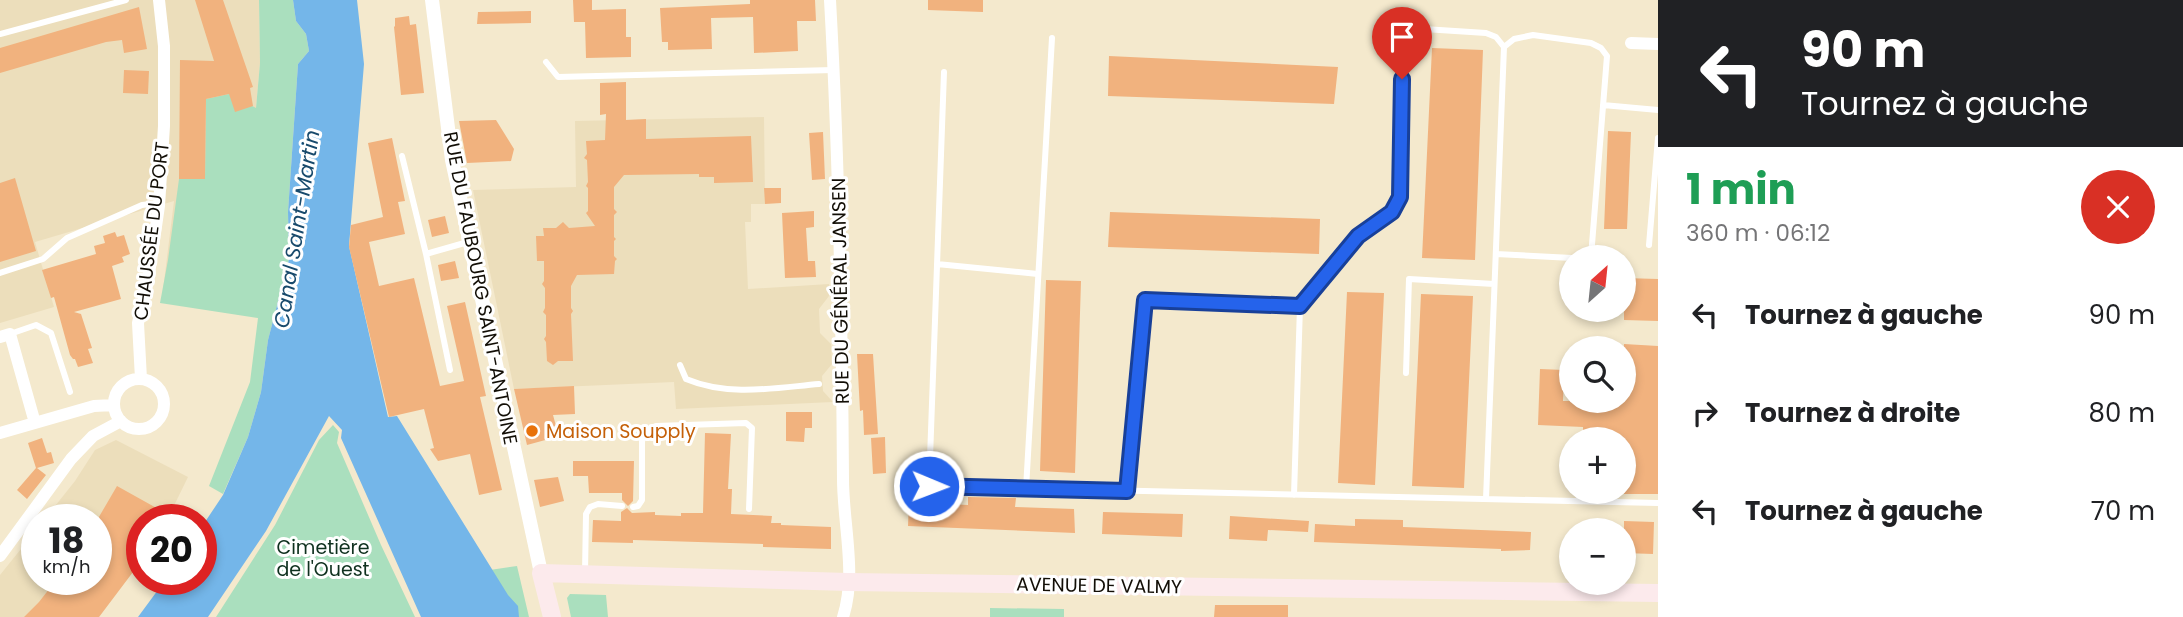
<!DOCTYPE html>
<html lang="fr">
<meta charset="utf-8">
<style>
:root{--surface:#fff;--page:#f6f6f6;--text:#202124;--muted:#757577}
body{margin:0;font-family:Poppins,sans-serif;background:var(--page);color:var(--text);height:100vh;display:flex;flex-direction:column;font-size:26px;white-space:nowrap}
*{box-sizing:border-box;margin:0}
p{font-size:23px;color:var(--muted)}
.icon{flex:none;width:38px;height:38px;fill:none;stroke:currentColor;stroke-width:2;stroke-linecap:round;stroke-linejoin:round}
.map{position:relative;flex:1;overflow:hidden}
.sheet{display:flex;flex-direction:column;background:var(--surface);width:525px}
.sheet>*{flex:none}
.guide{background:#202124;color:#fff;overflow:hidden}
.needle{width:46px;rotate:27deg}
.fabs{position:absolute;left:1559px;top:245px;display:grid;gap:14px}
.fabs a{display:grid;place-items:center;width:77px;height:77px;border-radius:50%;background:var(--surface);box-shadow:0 4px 10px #0003;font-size:35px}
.speed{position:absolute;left:21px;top:504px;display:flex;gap:14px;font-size:35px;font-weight:700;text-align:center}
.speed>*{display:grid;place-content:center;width:91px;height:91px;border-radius:50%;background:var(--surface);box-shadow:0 4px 10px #0003;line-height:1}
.speed small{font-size:18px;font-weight:400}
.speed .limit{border:10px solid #d22;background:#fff;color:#111}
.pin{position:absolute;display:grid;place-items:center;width:60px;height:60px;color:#fff;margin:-72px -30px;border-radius:50% 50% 50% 0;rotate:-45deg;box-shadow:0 0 7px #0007}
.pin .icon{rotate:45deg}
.me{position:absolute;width:77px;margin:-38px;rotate:91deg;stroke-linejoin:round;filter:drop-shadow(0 0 5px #0008)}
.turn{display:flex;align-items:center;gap:24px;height:147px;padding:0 28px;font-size:32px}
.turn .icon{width:91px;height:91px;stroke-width:2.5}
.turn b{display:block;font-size:49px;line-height:60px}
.round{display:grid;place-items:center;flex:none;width:74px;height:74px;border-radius:37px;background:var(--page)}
.overview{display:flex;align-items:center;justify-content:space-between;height:119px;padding:0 28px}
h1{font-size:42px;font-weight:700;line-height:52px;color:#1e9e55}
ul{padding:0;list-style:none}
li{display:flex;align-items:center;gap:21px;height:98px;padding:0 28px}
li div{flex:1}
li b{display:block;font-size:26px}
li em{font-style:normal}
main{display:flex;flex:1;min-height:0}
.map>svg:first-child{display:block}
</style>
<main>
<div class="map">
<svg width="1658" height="617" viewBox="0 0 1658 617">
<rect width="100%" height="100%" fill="#f4e9cd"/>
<path fill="#ecdebb" d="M0 0H259L260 63 256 108 162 298 174 201 35 242 54 307 0 323Z
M764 117 765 204H751V222H745L748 289 829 284V296L819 309 820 333 831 344 832 364 822 376 823 391 833 402 676 409 674 382 514 389 473 190 576 187 575 121Z
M116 440 188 477 167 520H142V560L99 617H0V575L37 529V579H96V520H44L75 481 95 450Z"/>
<path fill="#aadfbe" d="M259 0H293L296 21 306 34 309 51 298 64 288 212 289 259 268 340 261 392 248 437 223 494 209 486 250 382 258 318 160 303 168 260 179 179H205L206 99 229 94 256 108 260 63Z
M333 425 339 432 337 443 381 545 415 617H216L275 525 319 440Z
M517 566 529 617H487L483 571Z
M570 594 606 595 608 617H571L567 598Z
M990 608 1064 609V617H990Z"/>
<path fill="#74b6e9" d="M293 0H357L364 64 349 246 388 417 397 416 508 595 518 606 519 617H421L341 438 342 430 329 416 266 531 208 617H138L166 579H201V528L223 495 248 437 261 392 268 340 289 259 288 212 298 64 309 51 306 34 296 21Z"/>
<path fill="#f1b27e" d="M195 0H223L253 87 250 88 253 106 235 112 229 94 206 99 205 179H179L180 60 214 61Z
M573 0H592V10L626 9V37H631V57L586 58 585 22H574Z
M750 0H815L816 21H797L798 51 754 53 753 17 711 18 712 49 668 50V42H662L660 8 750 4Z
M928 0H983V12L928 10Z
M139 7 147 49 124 53 122 40 106 42 0 73V48Z
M531 11V23L477 24 478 12Z
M409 16 410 25 416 24 424 93 401 95 394 27 395 26V18Z
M1432 48 1483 50 1475 260 1422 258Z
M1109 56 1338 67 1334 104 1108 96Z
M124 70 149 71 148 94 123 93Z
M626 82V120L646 119V139L751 136 753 182 714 183V177H699V174L624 175 614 187V209L617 212 614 215V237L616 239 614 241V256L617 259 615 261 614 274 577 275 571 286V308L573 311 571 314 573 361H558L553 365 547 361 546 342 544 339 546 336V315L543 312 545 308V288L542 284 544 281V261H537L536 236H544L543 228H556L563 222 569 228 595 226 586 213 588 211V188L586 186 588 182 587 160 584 158 587 154 586 141 605 140 606 114 600 115V83Z
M496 120 514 149 511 161 467 163 459 121Z
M1608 131 1631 132 1627 229H1604Z
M823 132 825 179 812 180 809 133Z
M392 138 405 201 398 202 405 234 369 242 379 286 414 278 440 386 464 381 447 306 465 302 486 396 480 397 502 490 479 495 470 454 438 461 430 449 434 448 424 409 389 417 349 247 351 225 383 217 368 143Z
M15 178 36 251 0 262V183Z
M764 188H781V203L765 204Z
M814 211V227L806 228 808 261H815L816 277 785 278 782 213Z
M1110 212 1320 219 1319 254 1108 247Z
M445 216 449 233 432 237 428 220Z
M115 232 117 237 124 235 130 254 122 257 124 262 112 266 121 299 74 312 81 314 92 348 88 349 93 363 78 367 75 359H73L70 355 54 297 51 298 42 270 96 254 94 246 105 243 103 236Z
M455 261 459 278 441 281 438 265Z
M1624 278 1658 279V321L1624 320Z
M1046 280 1081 281 1075 473 1040 471Z
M1347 292 1384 293 1375 485 1338 483Z
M1421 294 1473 296 1464 488 1412 486Z
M1624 344 1658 346V494H1624V439H1583V427L1538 425 1540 369 1564 370 1563 401H1624Z
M857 354H873L878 434 864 435 863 410 860 411Z
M574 386 575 414 553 415 556 426 547 428 549 439 527 445 514 389Z
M786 412H812V428H805L804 442 786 441Z
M705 433 731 434 728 489H732L731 514 772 516 771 523H781V525L831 527V549L763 547V544L633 540V543L592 542 593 520 621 521V512L627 508 632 513 655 512V515L681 516V513H703Z
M885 437 886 473 873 474 871 438Z
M42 438 47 453 51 452 54 463 37 468 46 475 27 499 17 490 36 468 28 443Z
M573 461H634L633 501 628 506 622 500V493H589L588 476H573Z
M558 477 564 501 540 507 534 480Z
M117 486 178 520H142V560L99 617H24L39 602 57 579H96V522Z
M968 497 1016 498 1015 507 1074 509 1075 533 908 526 909 502 968 505Z
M1103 512 1183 514 1182 537 1102 534Z
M1230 516 1309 521 1308 532 1268 530 1267 541 1229 539Z
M1355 519 1403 520V527L1531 532 1530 550 1501 551V549L1314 542 1315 524 1355 526Z
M1624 521 1654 522 1653 554 1624 553Z
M1215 605H1288V617H1214Z"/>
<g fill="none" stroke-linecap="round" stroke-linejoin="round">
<path stroke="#fff" stroke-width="6" d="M0 34 126 0
M1504 47 1514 39 1533 35 1591 43 1601 48 1607 56 1591 257
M546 62 558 77 834 70
M944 72 929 486 1658 503
M1603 105 1658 110
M402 156 426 254 468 242
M1649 245 1658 138
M426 254 450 370
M1496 254 1572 258
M937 264 1038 274
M0 273 43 259 67 238 142 205 159 203
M1300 306 1358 236 1392 212 1400 197 1404 45 1411 34 1424 29 1486 33 1496 37 1504 47 1486 499
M10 334 36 325 51 333 70 392
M680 365 686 379C729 397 774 388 819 384
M1406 373 1409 279 1494 284
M1026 489 1052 38
M1127 491 1145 300 1300 306 1294 495
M633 507 638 506 642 500V441L647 430 656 426 746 423 752 428 749 509
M585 573 586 514 590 507 598 504 622 506"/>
<path stroke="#fff" stroke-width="12" d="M830 0C839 160 842 320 843 479 843 524 857 574 843 617
M1631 43 1658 44
M0 337 10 334 35 423
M141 379 138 323 148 281 159 206 164 126V46L159 0
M114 404a25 25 0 1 1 50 0a25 25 0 1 1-50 0Z
M0 433 94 406 114 405
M0 556 71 459 93 436 121 421"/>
<path stroke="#fff" stroke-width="14" d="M432 0 452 160 541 573"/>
<path stroke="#fceaec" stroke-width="18" d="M552 617 541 573 848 582 1658 593"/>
</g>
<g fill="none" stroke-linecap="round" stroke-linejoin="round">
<defs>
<path id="route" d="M929 486 1127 491 1145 300 1300 306 1358 236 1392 212 1400 197 1402 79"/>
</defs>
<use href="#route" stroke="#184099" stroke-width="18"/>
<use href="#route" stroke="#2563eb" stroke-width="12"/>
</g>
<circle fill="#e8710a" stroke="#fff" stroke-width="2.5" cx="532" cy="431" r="7"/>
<g text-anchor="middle" stroke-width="6" stroke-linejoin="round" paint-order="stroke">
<g font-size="19" fill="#120e06" stroke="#fff">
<text transform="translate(151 231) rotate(-83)" y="7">CHAUSSÉE DU PORT</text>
<text transform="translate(481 288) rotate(79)" y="7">RUE DU FAUBOURG SAINT-ANTOINE</text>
<text transform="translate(840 291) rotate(-91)" y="7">RUE DU GÉNÉRAL JANSEN</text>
<text transform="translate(1099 585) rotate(1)" y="7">AVENUE DE VALMY</text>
</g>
<g font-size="19" fill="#c56008" stroke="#fff" text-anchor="start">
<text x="546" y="438">Maison Soupply</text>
</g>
<g font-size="19" fill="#0f311f" stroke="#fff">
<text x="323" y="554">Cimetière<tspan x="323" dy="22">de l'Ouest</tspan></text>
</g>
<g font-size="21" font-style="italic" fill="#184a6c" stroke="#fff">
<text transform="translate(297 229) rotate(-81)" y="7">Canal Saint-Martin</text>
</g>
</g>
</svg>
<div class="fabs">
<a><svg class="needle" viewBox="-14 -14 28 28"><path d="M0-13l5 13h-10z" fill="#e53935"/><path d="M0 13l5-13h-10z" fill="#757577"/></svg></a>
<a><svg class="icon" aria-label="search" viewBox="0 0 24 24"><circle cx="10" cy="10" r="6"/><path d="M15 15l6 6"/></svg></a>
<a>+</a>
<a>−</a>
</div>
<div class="speed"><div>18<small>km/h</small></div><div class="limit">20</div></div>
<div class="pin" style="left:1402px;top:79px;background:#d93025"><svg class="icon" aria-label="arrive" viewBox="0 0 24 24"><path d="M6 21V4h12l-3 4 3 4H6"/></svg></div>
<svg class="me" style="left:929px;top:486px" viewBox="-20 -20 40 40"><circle r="17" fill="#2563eb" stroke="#fff" stroke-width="3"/><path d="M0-11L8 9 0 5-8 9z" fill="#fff"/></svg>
</div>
<section class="sheet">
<div class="guide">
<div class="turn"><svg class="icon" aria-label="left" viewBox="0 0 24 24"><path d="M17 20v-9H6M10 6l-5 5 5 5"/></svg><div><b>90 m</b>Tournez à gauche</div></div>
</div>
<div class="overview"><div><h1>1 min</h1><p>360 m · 06:12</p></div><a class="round" style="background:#d93025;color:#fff"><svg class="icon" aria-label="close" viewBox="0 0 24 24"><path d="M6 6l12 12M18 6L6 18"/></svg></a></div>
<ul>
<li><svg class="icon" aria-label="left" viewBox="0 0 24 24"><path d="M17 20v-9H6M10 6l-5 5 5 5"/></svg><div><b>Tournez à gauche</b></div><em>90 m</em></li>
<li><svg class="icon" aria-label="right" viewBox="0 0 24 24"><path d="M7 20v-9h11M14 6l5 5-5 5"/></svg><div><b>Tournez à droite</b></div><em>80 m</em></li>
<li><svg class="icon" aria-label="left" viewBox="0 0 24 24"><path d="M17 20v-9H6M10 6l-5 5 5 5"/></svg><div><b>Tournez à gauche</b></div><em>70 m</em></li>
</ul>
</section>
</main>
